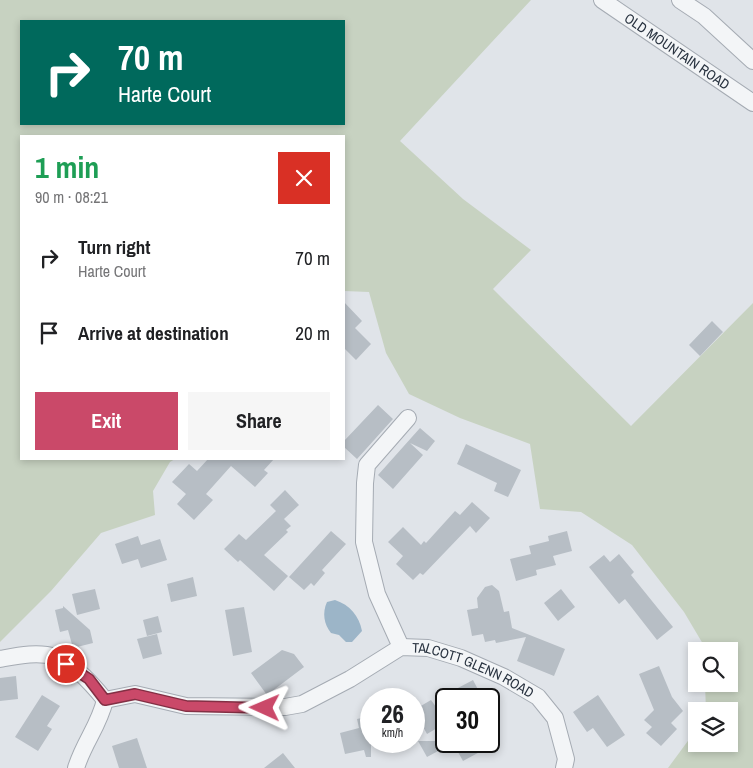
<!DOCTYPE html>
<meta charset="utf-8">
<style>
:root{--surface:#fff;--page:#f6f6f6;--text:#202124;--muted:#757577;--accent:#ca4969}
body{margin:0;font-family:"Archivo Narrow",sans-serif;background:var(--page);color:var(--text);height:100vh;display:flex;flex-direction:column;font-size:19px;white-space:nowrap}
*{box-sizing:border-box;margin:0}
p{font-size:16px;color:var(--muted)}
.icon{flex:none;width:28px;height:28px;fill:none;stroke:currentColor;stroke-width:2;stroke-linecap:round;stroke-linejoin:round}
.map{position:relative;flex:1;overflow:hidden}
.side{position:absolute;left:20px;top:135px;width:325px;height:325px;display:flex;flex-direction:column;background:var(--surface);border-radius:0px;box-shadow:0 2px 8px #0003}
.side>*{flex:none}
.top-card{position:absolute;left:20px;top:20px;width:325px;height:105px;border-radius:0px;box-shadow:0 2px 8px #0003;background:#00695c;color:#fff;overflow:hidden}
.tools{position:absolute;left:688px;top:642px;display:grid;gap:10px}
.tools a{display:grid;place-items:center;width:50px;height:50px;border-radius:0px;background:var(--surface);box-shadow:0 2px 8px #0003;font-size:25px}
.speed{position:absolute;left:360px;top:688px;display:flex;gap:10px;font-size:25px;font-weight:700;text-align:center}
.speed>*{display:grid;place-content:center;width:65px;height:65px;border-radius:50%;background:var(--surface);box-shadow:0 2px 8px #0003;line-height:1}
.speed small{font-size:12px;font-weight:400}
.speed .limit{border:2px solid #111;border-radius:8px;background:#fff;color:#111}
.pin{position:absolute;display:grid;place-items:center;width:42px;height:42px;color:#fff;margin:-21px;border:2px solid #fff;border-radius:50%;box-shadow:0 1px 5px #0007}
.me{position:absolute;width:55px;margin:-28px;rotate:271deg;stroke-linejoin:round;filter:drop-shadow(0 0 4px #0008)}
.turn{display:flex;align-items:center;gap:18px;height:105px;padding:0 15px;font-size:22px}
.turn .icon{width:65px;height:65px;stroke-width:2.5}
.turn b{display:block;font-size:35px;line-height:42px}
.round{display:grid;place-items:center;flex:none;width:52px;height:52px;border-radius:0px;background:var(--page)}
.summary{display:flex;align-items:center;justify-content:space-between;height:85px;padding:0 15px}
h1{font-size:30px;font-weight:700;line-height:38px;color:#1e9e55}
.button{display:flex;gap:10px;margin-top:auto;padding:10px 15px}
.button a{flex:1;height:58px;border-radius:0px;background:var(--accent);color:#fff;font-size:20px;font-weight:700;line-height:58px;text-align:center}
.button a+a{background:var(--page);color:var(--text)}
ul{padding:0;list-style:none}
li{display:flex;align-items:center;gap:15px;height:75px;padding:0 15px}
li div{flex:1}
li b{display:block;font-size:19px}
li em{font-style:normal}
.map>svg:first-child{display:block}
</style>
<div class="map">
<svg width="753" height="768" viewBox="0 0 753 768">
<rect width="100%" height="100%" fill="#e0e4e9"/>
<path fill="#c7d2c1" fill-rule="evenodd" d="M0 0H531L400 141 463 199 531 250 493 289 631 426 753 303V768H668L696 730V744H729V711H706L705 684H729V651H703V644L684 612 632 545 581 512 540 509 530 444 460 418 409 394 386 353 369 292 344 291V136H21V459H175L170 462 153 491 155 515 101 533 51 591 0 642ZM21 21H344V124H21Z"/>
<path fill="#9cb5c8" d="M335 600C350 605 359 616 362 631L352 642H346L339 635 331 633C324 624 322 613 327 602Z"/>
<path fill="#b7bec5" d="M344 302 362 321 355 328 371 344 356 360 344 348Z
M712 321 723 332 700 356 689 345Z
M378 405 393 419 357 459 344 447V441Z
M420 428 435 441 427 451 410 443 423 455 393 489 378 475Z
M466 444 521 470 508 497 494 491 497 483 457 464Z
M208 459H274L264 470 268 473 255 487 231 466 206 494 213 500 194 520 177 504 186 494 172 482 189 464 197 471Z
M285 490 299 505 284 519 291 526 286 530 288 532 264 555 288 576 274 591 240 560 238 562 224 549 239 534 246 540 276 511 270 505Z
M472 502 490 518 476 533 470 526 423 575 420 573 413 580 396 564 403 556 388 542 403 527 421 545 424 541 426 543 455 511 460 515Z
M331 531 346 544 322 570 325 573 314 586 311 583 304 590 289 577Z
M567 531 572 551 553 556 556 565 536 570 537 575 516 581 510 559 531 554 529 546 549 541 548 536Z
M138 536 141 545 160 539 167 560 141 568 138 559 122 564 115 544Z
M619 554 634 572 631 575 673 627 657 640 625 599 619 604 589 567 604 555 610 562Z
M193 577 197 596 171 602 167 584Z
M492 585 499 591 504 612 509 611 512 628 565 649 554 676 517 661 526 637 496 643 495 640 485 642 483 634 472 636 467 610 478 608 477 598 485 587Z
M95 589 100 609 77 615 72 594Z
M561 589 575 607 558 621 544 603Z
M63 606 90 630 93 643 73 648 68 630 60 632 55 610 63 608Z
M244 607 252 652 233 656 225 610Z
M158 616 162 632 147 636 143 620Z
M157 634 162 654 143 659 137 639Z
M282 650 294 654 304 667 267 695 251 673Z
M659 666 672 697 683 711 671 723 677 729 661 746 646 733 652 727 644 720 654 710 639 674Z
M16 676 18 699 0 701V678Z
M473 680 483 699H461L456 689Z
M42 695 60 706 47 726 52 729 38 751 15 737Z
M598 695 625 735 607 747 593 728 587 732 573 712Z
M431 700 444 718 442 719 444 724 427 734 414 710Z
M371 716V757H366L364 750 345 754 340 733 359 728 357 719Z
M137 738 147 768H119L112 746Z
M418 741H500L463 761 453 743 427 757Z
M283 753 295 768H264Z"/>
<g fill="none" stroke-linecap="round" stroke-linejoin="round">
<defs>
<g id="street">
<path id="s1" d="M602 0 753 103"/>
<path d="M680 0 704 16 753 61"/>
<path d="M401 647 377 594 364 542 365 483 367 465 408 418"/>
<path d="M0 659C16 656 38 651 55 657 73 663 93 685 105 700"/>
<path id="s2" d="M105 700 135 694 186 706 285 707 302 704 350 679 401 647 428 648 461 658 504 677 538 697 555 718 566 759 564 768"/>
<path d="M76 768C84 742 99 726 105 700"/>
</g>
</defs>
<use href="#street" stroke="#a5abb3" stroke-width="18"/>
<use href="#street" stroke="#f3f5f7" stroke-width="16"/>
</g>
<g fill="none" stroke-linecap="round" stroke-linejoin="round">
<defs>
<path id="route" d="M66 664 89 679 105 700 135 694 186 706 265 708"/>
</defs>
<use href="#route" stroke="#832f44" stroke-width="12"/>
<use href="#route" stroke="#ca4969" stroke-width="9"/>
</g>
<g text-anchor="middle" stroke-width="4" stroke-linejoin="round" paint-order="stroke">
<g font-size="14" fill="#293340" stroke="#f0f3f6">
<text dy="5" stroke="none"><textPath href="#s1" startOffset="91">OLD MOUNTAIN ROAD</textPath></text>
<text dy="5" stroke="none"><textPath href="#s2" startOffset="390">TALCOTT GLENN ROAD</textPath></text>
</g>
</g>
</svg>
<div class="tools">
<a><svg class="icon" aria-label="search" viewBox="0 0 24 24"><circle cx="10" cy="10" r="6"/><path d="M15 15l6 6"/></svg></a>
<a><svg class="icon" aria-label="layers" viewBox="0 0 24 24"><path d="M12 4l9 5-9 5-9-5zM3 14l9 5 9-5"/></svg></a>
</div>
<div class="speed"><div>26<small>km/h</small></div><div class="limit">30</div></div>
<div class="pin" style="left:66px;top:664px;background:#d93025"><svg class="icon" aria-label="arrive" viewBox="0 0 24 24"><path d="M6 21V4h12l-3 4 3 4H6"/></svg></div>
<svg class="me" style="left:265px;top:708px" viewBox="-20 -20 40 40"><path d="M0-17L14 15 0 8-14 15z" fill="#ca4969" stroke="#fff" stroke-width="4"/></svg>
<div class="top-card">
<div class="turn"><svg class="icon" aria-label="right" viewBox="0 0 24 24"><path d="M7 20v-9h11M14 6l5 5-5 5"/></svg><div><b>70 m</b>Harte Court</div></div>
</div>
<section class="side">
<div class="summary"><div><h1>1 min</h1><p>90 m · 08:21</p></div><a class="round" style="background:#d93025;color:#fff"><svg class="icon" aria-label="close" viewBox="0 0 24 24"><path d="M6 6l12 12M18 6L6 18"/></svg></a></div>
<ul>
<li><svg class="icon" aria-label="right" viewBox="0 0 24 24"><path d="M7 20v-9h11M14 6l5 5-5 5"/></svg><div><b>Turn right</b><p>Harte Court</p></div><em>70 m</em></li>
<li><svg class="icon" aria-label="arrive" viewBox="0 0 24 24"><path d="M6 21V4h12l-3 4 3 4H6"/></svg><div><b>Arrive at destination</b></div><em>20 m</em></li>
</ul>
<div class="button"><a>Exit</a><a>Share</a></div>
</section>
</div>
